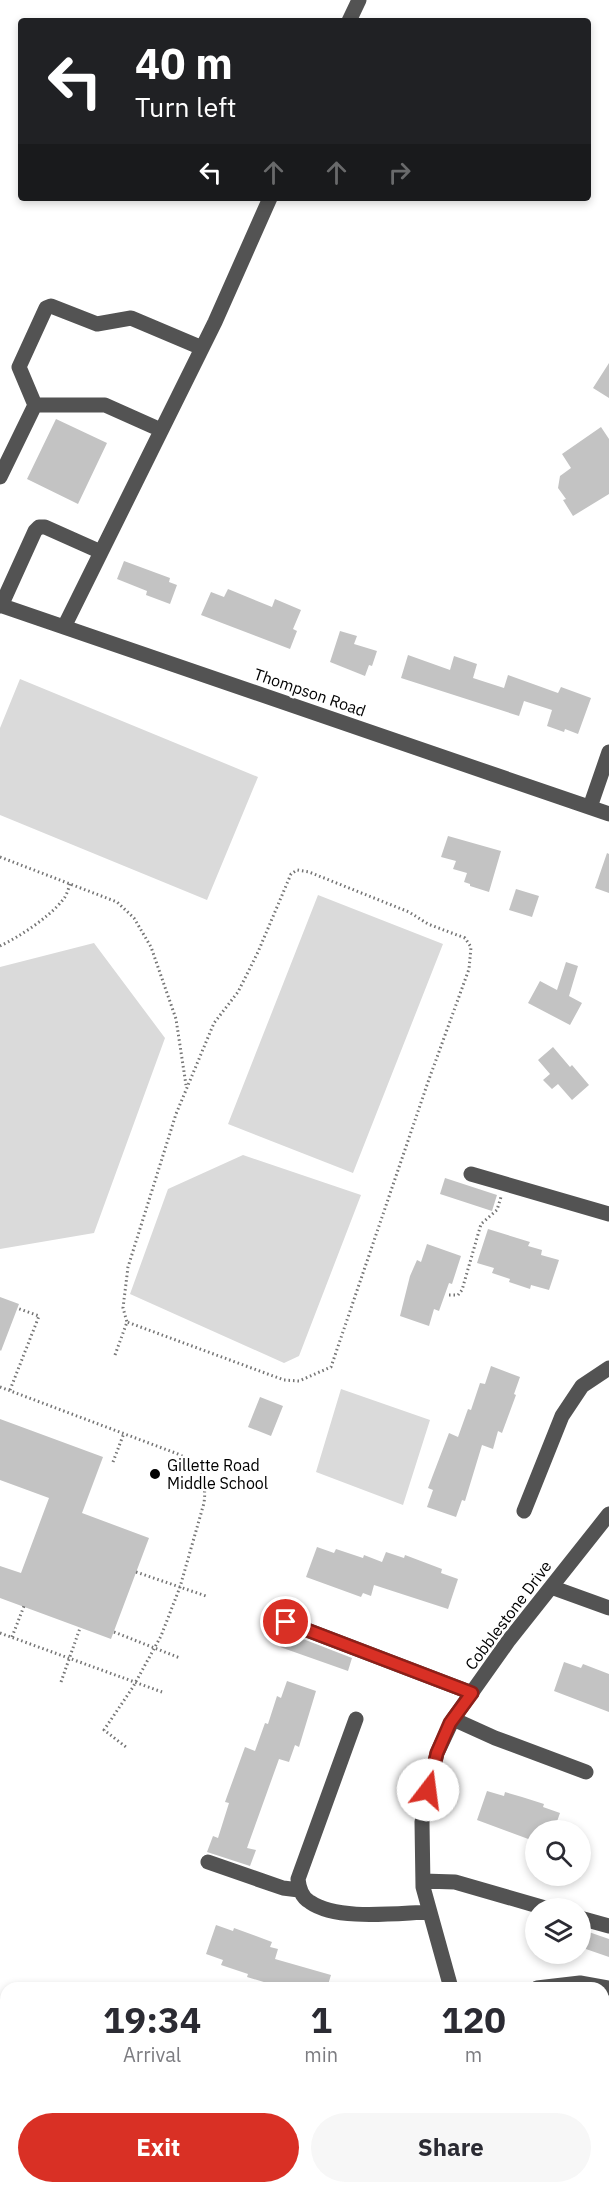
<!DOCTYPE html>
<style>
:root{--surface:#fff;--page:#f7f7f7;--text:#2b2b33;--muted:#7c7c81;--accent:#d93025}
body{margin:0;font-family:"IBM Plex Sans",sans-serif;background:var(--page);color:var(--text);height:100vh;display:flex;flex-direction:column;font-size:22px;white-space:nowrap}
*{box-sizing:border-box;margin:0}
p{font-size:20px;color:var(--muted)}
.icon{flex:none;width:33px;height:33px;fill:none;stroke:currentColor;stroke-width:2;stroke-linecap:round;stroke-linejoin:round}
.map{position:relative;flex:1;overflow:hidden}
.side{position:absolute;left:0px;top:1982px;width:609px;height:212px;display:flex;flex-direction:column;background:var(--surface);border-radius:18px 18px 0 0;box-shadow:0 3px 9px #0003}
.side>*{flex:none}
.top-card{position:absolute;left:18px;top:18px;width:573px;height:183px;border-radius:6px;box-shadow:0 3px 9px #0003;background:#202124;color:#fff;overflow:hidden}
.fabs{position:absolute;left:525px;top:1820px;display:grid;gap:12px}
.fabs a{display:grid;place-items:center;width:66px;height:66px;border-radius:50%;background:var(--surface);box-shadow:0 3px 9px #0003;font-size:30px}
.pin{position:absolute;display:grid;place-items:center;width:51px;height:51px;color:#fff;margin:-26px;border:3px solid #fff;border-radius:50%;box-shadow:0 2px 6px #0007}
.me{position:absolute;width:66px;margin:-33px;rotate:15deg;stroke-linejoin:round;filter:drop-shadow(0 0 4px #0008)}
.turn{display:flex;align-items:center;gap:21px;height:126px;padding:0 18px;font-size:27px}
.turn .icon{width:78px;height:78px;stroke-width:2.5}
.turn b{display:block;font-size:42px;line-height:51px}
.lanes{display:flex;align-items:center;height:57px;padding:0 18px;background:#0003;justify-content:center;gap:30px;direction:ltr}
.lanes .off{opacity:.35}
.eta{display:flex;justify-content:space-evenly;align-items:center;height:102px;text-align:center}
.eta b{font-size:36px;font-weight:700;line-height:42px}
.primary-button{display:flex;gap:12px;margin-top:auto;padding:12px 18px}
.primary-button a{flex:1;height:69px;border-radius:36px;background:var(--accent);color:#fff;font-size:24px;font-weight:700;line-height:69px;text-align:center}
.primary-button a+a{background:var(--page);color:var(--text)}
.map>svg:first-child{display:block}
</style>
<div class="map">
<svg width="609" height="2192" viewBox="0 0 609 2192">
<rect width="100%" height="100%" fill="#fff"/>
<path fill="#dadada" d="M20 679 258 777 207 900 0 815V728Z
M318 895 443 944 353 1173 228 1124Z
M94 943 165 1038 94 1233 0 1249V967Z
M243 1155 361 1195 299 1356 284 1363 130 1294 168 1189Z
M341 1389 430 1420 403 1505 316 1472Z
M603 2016H609V2101L603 2111Z
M603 2158 609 2163V2192H441L442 2187H603Z"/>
<path fill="#c3c3c3" d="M609 363V398L593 388Z
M56 419 107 443 78 504 27 479Z
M601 427 609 439V494L573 516 563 500 566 499 558 488 560 476 571 468 562 454Z
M124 561 170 578 169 582 177 585 170 604 146 595 147 591 117 579Z
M228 589 272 607 275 599 301 610 293 629 297 631 290 649 201 615 211 592 224 597Z
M340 631 357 636 354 644 377 651 372 666 369 665 365 676 330 662Z
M408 655 450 670 454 656 477 664 473 678 504 688 508 675 558 693 561 687 591 698 578 734 565 729 564 732 547 726 552 710 524 701 519 716 401 678Z
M448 836 501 851 489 892 470 886V884L464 882 467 873 453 869 456 861 441 857Z
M607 853 609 854V893L595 888Z
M516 889 539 896 532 917 509 910Z
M566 962 578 966 569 996 582 1003 570 1025 528 1003 540 981 557 990Z
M553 1047 570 1067 572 1065 589 1085 572 1100 558 1084 552 1089 543 1080 550 1074 538 1060Z
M445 1178 497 1195 492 1211 440 1194Z
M488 1229 530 1242 528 1246 542 1250 541 1255 559 1260 549 1290 531 1285 530 1289 509 1282 510 1279 492 1273 494 1268 477 1263Z
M427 1244 461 1256 452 1284 449 1283 439 1311 434 1309 429 1326 400 1316 410 1276 417 1260 421 1262Z
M0 1297 19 1304 1 1351 0 1350Z
M491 1366 520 1377 514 1394 516 1395 502 1433 498 1431 493 1449 482 1445 465 1501 462 1500 456 1517 427 1507 433 1490 428 1488 449 1433 458 1437 468 1409 471 1410 480 1383 485 1384Z
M260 1397 283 1406 271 1436 248 1427Z
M0 1419 103 1457 82 1513 149 1538 111 1639 0 1598V1566L21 1573 49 1498 0 1480Z
M317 1547 334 1553 336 1549 363 1558 364 1555 382 1562 386 1552 404 1558 405 1555 442 1569 441 1573 458 1579 448 1609 374 1585 371 1596 363 1593 361 1597 306 1577Z
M285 1632 352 1658 348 1671 280 1647Z
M564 1662 581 1668 583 1664 609 1674V1712L554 1691Z
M287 1681 316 1691 299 1747 295 1745 289 1762 279 1759 247 1848 256 1850 250 1866 207 1852 213 1836 218 1838 229 1803 225 1802 245 1747 255 1751 265 1723 268 1724 277 1696 281 1698Z
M487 1791 504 1796 505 1792 522 1797 544 1804 543 1807 560 1813 554 1830H536V1836L533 1835 531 1840 477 1820Z
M216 1925 233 1931 234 1928 272 1942 270 1947 278 1949 275 1959 331 1975 327 1988H265L267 1983 247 1977 248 1974 221 1965 223 1960 206 1954Z
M580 1929 609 1939V1957L580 1947Z"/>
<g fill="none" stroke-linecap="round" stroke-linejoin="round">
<path stroke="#757575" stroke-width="3" stroke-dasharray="1.5 3" stroke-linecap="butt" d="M0 857 117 902 134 918 151 947 176 1019 186 1085
M0 946C19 937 48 918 62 901 66 897 68 890 70 884
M449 1295H458L462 1290 481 1224 497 1210 501 1197
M115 1355 127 1322 284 1380 299 1381 331 1367 428 1082 469 969 471 947 465 938 428 924 409 912 309 872 297 870 291 874 258 952 238 992 214 1023 176 1114 128 1267 123 1308 127 1322
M0 1387 178 1454C200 1464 207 1480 204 1503L180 1587 161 1636 133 1687 104 1730 126 1747
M10 1390 39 1316 17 1308
M113 1462 124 1433
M136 1572 206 1596
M114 1632 180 1658
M0 1633 162 1692
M12 1637 24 1606
M61 1682 80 1628"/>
<path stroke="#535353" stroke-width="15" d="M349 21 359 0
M35 405H105L161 430
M0 477 35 405 19 367 46 308 51 306 97 324 131 318 202 348
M0 605 609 814
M1 606 35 531 39 527H45L101 552
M64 627 215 322 270 198
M590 807 609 752
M471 1174 609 1214
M524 1511 562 1416 582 1386 609 1368
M551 1587 609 1608
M286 1622 472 1693
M356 1719 298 1879C299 1888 301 1897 310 1902 337 1921 397 1913 429 1912
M453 1719 495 1738 586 1772
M208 1862 283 1888 299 1890
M423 1881 455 1882 545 1908
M580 1918 609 1926
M451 1988 423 1887 422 1822 437 1753 453 1719 509 1640 609 1514
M537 1988 580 1983 609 1988
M0 2185 4 2192
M428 2192 430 2187"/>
</g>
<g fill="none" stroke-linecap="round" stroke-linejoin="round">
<defs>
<path id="route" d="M286 1622 472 1693 450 1723 437 1753 428 1790"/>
</defs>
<use href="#route" stroke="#8d1f18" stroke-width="15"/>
<use href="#route" stroke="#d93025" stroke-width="10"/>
</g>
<circle fill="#000" stroke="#fff" stroke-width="2" cx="155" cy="1474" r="6"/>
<g text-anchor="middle" stroke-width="5" stroke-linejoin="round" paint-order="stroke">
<g font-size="16" fill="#000" stroke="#fff">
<text transform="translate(310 692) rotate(19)" y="6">Thompson Road</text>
<text transform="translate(508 1615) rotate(-53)" y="6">Cobblestone Drive</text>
</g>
<g font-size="16" fill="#000" stroke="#fff" text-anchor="start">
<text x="167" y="1471">Gillette Road<tspan x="167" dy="18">Middle School</tspan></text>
</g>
</g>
</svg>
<div class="fabs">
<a><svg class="icon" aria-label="search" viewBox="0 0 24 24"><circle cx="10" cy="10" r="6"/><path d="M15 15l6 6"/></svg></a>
<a><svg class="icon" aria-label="layers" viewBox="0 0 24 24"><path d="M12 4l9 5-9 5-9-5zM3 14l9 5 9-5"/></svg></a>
</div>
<div class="pin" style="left:286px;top:1622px;background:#d93025"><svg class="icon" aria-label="arrive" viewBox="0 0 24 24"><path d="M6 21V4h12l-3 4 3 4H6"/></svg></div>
<svg class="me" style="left:428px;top:1790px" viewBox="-20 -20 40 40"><circle r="19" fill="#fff"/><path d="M0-13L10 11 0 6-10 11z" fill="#d93025"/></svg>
<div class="top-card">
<div class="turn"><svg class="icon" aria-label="left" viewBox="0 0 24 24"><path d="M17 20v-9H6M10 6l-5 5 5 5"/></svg><div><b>40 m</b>Turn left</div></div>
<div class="lanes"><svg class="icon" aria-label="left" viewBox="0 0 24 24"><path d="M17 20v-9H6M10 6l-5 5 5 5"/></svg><svg class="icon off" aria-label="ahead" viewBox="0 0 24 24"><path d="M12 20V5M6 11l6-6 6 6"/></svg><svg class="icon off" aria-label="ahead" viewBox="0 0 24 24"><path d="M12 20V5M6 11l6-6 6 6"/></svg><svg class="icon off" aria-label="right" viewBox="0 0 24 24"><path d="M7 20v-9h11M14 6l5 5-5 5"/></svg></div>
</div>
<section class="side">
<div class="eta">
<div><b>19:34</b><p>Arrival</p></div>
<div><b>1</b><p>min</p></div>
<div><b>120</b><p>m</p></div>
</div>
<div class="primary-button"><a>Exit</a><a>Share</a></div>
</section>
</div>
